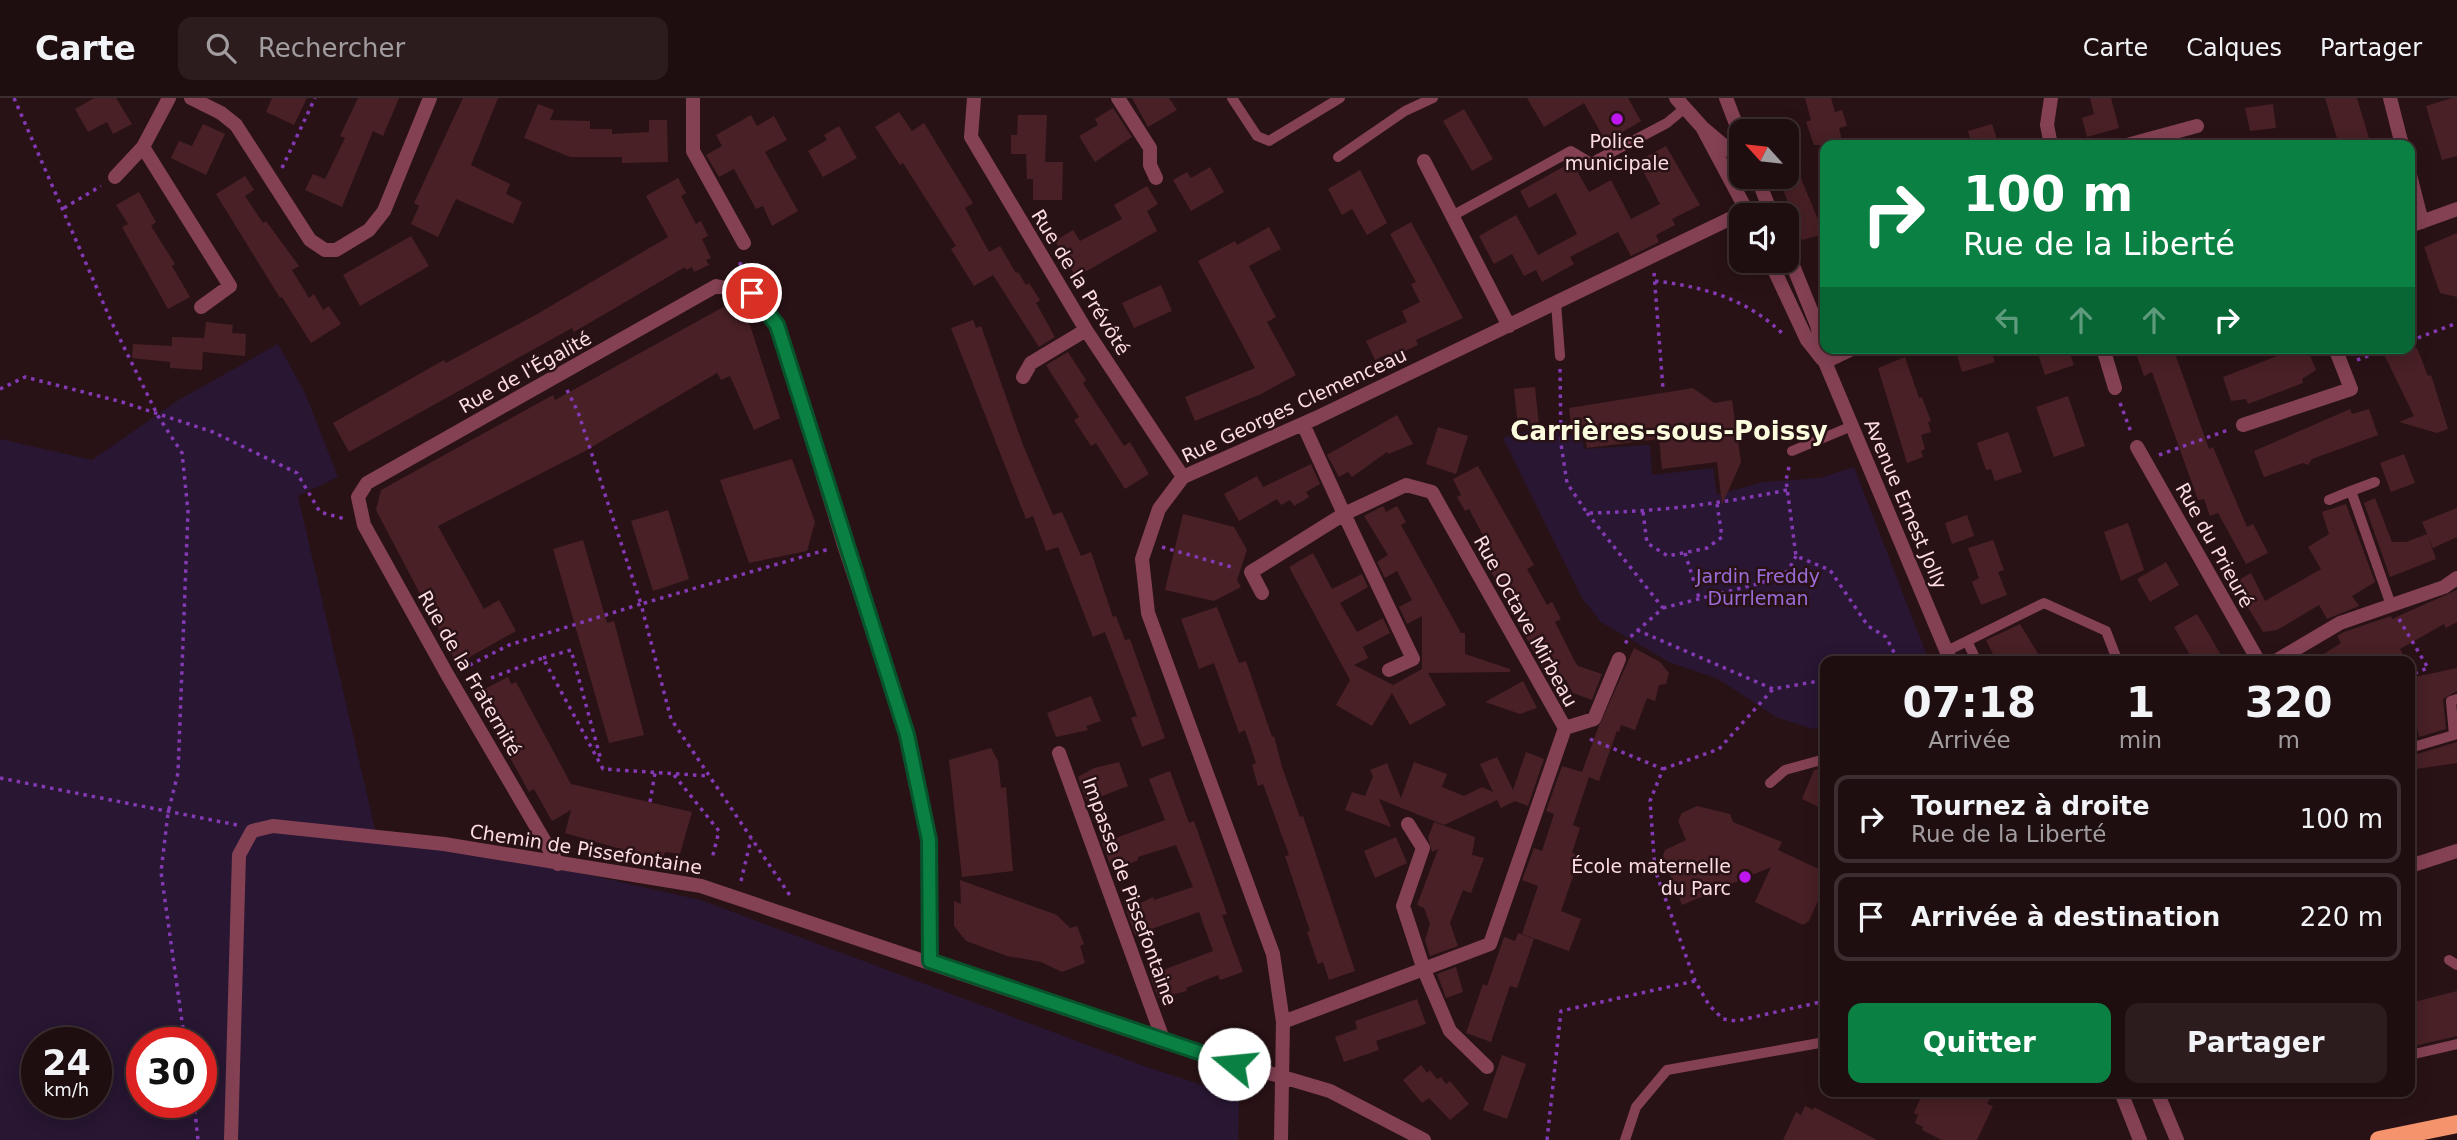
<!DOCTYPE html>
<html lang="fr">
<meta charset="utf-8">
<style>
:root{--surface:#1f0e10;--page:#2c1c1e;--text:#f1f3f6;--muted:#a19c9f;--line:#3c2e30;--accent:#0b8043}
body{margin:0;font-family:"DejaVu Sans",sans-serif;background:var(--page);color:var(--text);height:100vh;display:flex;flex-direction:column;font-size:26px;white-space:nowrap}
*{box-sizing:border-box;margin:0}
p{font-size:23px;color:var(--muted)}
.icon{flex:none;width:38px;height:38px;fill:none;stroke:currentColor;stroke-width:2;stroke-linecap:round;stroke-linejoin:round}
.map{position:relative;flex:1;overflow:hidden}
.drawer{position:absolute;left:1820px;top:558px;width:595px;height:441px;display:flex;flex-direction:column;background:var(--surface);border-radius:14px;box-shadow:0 4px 18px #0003,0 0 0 2px var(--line)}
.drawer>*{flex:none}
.top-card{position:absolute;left:1820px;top:42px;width:595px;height:214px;border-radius:14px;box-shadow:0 4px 18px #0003,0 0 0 2px var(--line);background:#0b8043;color:#fff;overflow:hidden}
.needle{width:46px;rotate:297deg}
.tools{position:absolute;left:1729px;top:21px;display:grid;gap:14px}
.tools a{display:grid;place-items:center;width:70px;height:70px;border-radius:14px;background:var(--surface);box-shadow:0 4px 18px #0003,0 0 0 2px var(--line);font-size:35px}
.speed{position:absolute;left:21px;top:929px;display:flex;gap:14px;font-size:35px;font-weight:700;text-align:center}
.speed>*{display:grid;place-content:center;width:91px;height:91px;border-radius:50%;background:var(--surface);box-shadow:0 4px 18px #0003,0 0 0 2px var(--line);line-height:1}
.speed small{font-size:18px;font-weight:400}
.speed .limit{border:10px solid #d22;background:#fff;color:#111}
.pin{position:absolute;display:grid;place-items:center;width:60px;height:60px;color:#fff;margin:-30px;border:4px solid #fff;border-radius:50%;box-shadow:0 2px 7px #0007}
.me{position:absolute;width:77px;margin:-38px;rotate:287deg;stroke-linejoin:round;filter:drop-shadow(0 0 5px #0008)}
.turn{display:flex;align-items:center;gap:24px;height:147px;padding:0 28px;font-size:32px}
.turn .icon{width:91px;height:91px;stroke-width:2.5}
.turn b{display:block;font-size:49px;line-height:60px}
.lanes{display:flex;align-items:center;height:66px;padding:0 28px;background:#0003;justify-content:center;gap:35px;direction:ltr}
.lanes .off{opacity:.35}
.eta{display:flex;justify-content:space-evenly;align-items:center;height:119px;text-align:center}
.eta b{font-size:42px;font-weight:700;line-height:49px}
.cta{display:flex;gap:14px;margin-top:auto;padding:14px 28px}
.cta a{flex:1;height:80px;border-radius:14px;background:var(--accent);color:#fff;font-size:28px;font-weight:700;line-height:80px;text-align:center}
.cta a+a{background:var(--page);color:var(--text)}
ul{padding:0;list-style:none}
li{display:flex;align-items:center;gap:21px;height:88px;margin:0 14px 10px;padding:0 14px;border:4px solid var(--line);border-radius:14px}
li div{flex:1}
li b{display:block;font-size:26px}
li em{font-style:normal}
header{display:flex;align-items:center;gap:42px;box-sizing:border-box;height:98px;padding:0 35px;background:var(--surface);border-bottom:2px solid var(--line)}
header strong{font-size:33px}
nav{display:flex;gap:38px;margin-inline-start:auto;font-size:24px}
.search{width:490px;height:63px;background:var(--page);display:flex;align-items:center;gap:18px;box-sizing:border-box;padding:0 24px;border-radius:14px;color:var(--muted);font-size:26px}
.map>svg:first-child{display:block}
</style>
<header>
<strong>Carte</strong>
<div class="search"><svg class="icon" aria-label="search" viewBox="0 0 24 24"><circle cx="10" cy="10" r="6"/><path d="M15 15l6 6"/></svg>Rechercher</div>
<nav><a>Carte</a><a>Calques</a><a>Partager</a></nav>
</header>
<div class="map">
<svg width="2457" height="1042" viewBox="0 0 2457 1042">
<rect width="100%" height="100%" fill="#291216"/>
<path fill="#281632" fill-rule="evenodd" d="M278 246 305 295 338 379 298 398 377 740 572 773 701 802 1141 967 1239 999 1238 1042H0V341L92 362 177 303ZM37 945H96V1004H37ZM142 945H201V1004H142Z
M1567 322 1568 337 1581 335 1584 351 1650 347 1652 377 1713 370 1717 397 1762 384 1820 380 1854 369 1929 563 1825 564V628L1813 631 1776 619 1718 581 1669 564 1601 524 1582 500 1503 340Z"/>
<path fill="#482025" d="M94 0H116L132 26 113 36 107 24 88 34 75 11Z
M272 0H307L294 27 266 14Z
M358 0H399L383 38 373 33 342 109 305 92 313 76 325 81 345 40 340 38Z
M463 0H498L471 67 510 86 506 96 522 104 513 126 456 101 438 139 411 126 419 108 414 105Z
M1132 0H1169L1177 12 1148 29Z
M1527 0H1628L1641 23 1606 44 1584 5 1544 29Z
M1805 0H1831L1835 14 1842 12 1847 28 1839 30 1843 47H1814L1806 24 1811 22Z
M2090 0H2111L2119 30 2087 39 2082 20 2094 16Z
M2325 0H2357L2371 47H2339Z
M2452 0H2457V58L2442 62 2426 8Z
M538 6 554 12 550 22 590 23V31H612V36L649 34V22H667L668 64 622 65V59H570L524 40Z
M2273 6 2276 30 2250 33 2245 10Z
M1113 10 1132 39 1095 64 1079 38 1098 27 1095 21Z
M1464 11 1493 61 1472 73 1443 23Z
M899 14 912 33 924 25 973 105 965 110 989 154 1000 148 1016 175 1018 174 1026 187 1029 185 1040 202 1036 205 1055 239 1039 249 993 177 974 188 951 151 956 148 903 65 900 67 875 29Z
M751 17 757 28 774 18 787 42 765 54 798 113 772 128 763 108 756 111 734 71 719 79 706 57 722 48 716 37Z
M1018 17H1047L1045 64H1063L1062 102H1033V81H1027L1026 56H1011V37H1017Z
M203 26 225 36 206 77 171 60 179 43 192 48Z
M1992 26 1999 47H1972L1968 33Z
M839 28 857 60 823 79 808 53 827 42 824 37Z
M1666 48 1700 107 1672 121 1675 127 1656 137 1659 144 1631 158 1618 134 1570 159 1574 166 1542 184 1536 172 1524 178 1512 156 1494 166 1479 138 1516 117 1538 157 1577 136 1556 95 1529 110 1520 93 1572 64 1589 94 1611 82 1631 121 1660 106 1638 63Z
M1210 69 1224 94 1191 113 1173 82 1187 74 1191 80Z
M1360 72 1387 125 1367 137 1352 111 1342 117 1328 91Z
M1798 73 1824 136 1802 142 1779 81Z
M245 78 254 92 245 98 263 125 266 123 299 168 292 172 309 200 314 196 323 212 329 208 341 226 311 245 282 199 280 200 216 96Z
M678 80 686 95 681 98 696 126 701 123 708 138 702 141 711 160 706 162 709 167 694 174 692 169 686 172 685 169 574 234 572 230 349 354 333 325 444 262 446 265 539 215 668 139 646 98Z
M1147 88 1158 106 1147 113 1157 133 1076 179 1055 143 1073 132 1080 143 1122 121 1114 107Z
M139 94 156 124 151 128 175 166 172 168 190 199 168 211 122 129 128 126 116 107Z
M1411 124 1463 220 1416 242 1418 247 1390 260 1388 256 1375 262 1366 243 1407 224 1402 213 1420 204 1411 186 1416 184 1390 136Z
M1269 129 1281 151 1249 168 1276 219 1267 224 1296 277 1261 296 1195 323 1185 299 1255 270 1198 163 1235 143 1237 147Z
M2457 135V199L2440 195 2424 149Z
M411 138 429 168 360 208 343 177Z
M1161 187 1172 213 1134 230 1122 205Z
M725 208 747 218 780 320 754 332 730 278 721 282 717 275 585 353 438 428 484 511 499 502 516 533 457 566 376 412 381 392 553 297 555 302Z
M973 222 976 230 981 228 1023 347 1053 417 1062 414 1081 458 1091 454 1113 519 1116 518 1125 542 1130 541 1165 640 1142 649 1131 620 1137 618 1105 534 1093 539 1058 449 1046 453 1033 418 1026 421 951 230Z
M206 224 233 227 232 235 246 236 245 258 203 254 202 272 170 270V264L132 260 133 246 172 248V239L204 240 203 249Z
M1955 250H1990L1995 264 1962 274Z
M2036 250H2068L2074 267 2045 277Z
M2134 250H2173L2209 351 2213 349 2247 429 2253 426 2268 455 2246 466 2218 415 2210 418 2204 401 2198 402 2152 274 2144 278Z
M2298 250H2307L2316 272 2302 281 2303 285 2248 306 2246 301 2231 303 2223 279Z
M2381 250H2417L2428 278 2431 277 2448 331 2437 335 2399 324 2414 318Z
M1068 254 1086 282 1083 285 1124 348 1130 344 1149 376 1125 391 1096 345 1091 348 1074 322 1079 319 1046 267Z
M1905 259 1919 300 1922 299 1931 323 1928 324 1931 334 1921 337 1925 351 1921 353 1923 359 1907 365 1878 270Z
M1535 289 1539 327 1518 329 1514 291Z
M1693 290 1714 305 1732 302 1741 364 1722 407 1717 364 1662 371 1659 341 1587 350 1584 333 1572 335 1569 310Z
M2068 298 2085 348 2054 359 2036 309Z
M2350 311 2352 316 2369 311 2378 337 2312 361 2308 367 2303 365 2264 379 2254 353Z
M1397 317 1413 346 1388 356 1387 354 1352 379 1348 374 1339 379 1327 357Z
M1438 329 1468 338 1456 376 1426 366Z
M2008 334 2022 374 1995 383 1991 371 1986 372 1977 345Z
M2404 356 2415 385 2391 394 2380 365Z
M792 361 815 424 807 453 749 465 720 382Z
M1311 366 1320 386 1306 394 1309 399 1294 408 1290 402 1281 407 1277 401 1239 423 1224 396 1257 378 1263 389Z
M1478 368 1534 467 1527 471 1547 507 1552 504 1561 521 1555 524 1574 562 1578 568 1602 576 1592 602 1573 595 1566 582 1545 575 1481 455 1486 452 1482 445 1486 443 1469 411 1465 413 1457 399 1461 397 1453 381Z
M2375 400 2392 444H2406L2427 436 2422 424 2457 410V439L2433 450 2428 438 2436 461 2390 479 2364 405Z
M2346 406 2375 484 2352 498 2359 508 2327 521 2319 507 2277 532 2263 534 2233 485 2251 475 2265 503 2321 471 2308 449 2329 436 2322 414Z
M1383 408 1386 414 1397 408 1406 424 1401 427 1461 535H1465V556L1510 571V574L1428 575 1446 607 1410 627 1392 595 1372 628 1336 607 1350 582 1289 469 1313 455 1332 491 1362 476 1368 489 1340 505 1357 534 1383 520 1390 535 1363 549 1368 560 1354 567 1393 587 1422 571V518L1407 526 1399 509 1412 502 1397 473 1385 480 1377 464 1388 457 1364 418Z
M668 412 689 481 653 493 631 423Z
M1183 416 1234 429 1247 452 1237 482 1241 489 1214 503 1165 492Z
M1967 417 1974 438 1952 446 1945 425Z
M2128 425 2144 472 2121 483 2104 434Z
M583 442 607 525 614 523 644 637 609 645 553 451Z
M1993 442 2004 472 1998 474 2007 497 1981 507 1972 484 1979 480 1968 450Z
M2166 464 2179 487 2150 504 2137 481Z
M2457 492V524L2446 530 2444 526 2400 551 2407 564H2311L2341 545 2337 538 2344 534 2391 518 2392 521Z
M1217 509 1239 565 1246 563 1272 639 1274 638 1282 669 1300 719 1303 718 1355 873 1329 882 1323 864 1318 866 1307 834 1310 833 1285 758 1289 757 1263 686 1258 688 1252 667 1256 665 1245 632 1239 635 1214 565 1199 571 1181 521Z
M2197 516 2225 564H2194L2174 529Z
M2020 526 2043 564H1997L1986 542Z
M1634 550 1660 564 1669 575 1666 586 1659 587 1655 603 1647 600 1635 632 1621 627 1619 634 1617 633 1599 683 1589 679 1573 727 1580 730 1572 755 1580 758 1561 813 1581 821 1569 853 1522 836 1538 788 1522 782 1534 750 1542 753 1554 716 1546 713 1562 668 1582 674 1598 630Z
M2457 570V593L2443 601 2446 631 2419 639 2410 598V580Z
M508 579 511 586 516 584 571 686 692 714 680 756 665 754 662 763 565 735 571 712 552 723 534 691 529 694 475 596Z
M1523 583 1537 610 1520 616 1485 604Z
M1091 598 1101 623 1086 628 1088 632 1056 639 1047 615Z
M2457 644V665L2416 671 2414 657Z
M991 650 998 663 1001 690 1006 689 1013 773 962 779 949 662Z
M1526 654 1544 661 1528 708 1515 703 1501 710 1497 702 1444 727 1379 701 1391 729 1345 712 1352 694 1365 698 1373 678 1370 672 1387 665 1401 700 1414 664 1447 676 1442 689 1464 698 1482 689 1493 694 1480 666 1497 659 1513 692Z
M1119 664 1128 688 1087 704 1078 679 1094 670Z
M1825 669V712L1802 701 1814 672Z
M1170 673 1189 725 1194 723 1227 816 1222 817 1243 874 1220 882 1218 877 1186 890 1187 893 1158 900 1150 877 1213 853 1199 814 1135 837 1126 812 1153 799 1154 802 1193 789 1176 747 1138 759V762L1124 768 1123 765 1111 769 1102 745 1165 722 1149 681Z
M1697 708 1730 716 1733 724 1782 744 1778 752 1825 774V787L1809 823 1803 827 1755 804 1771 769 1682 807 1663 758 1665 752 1686 742 1678 723 1682 715Z
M1434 724 1475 739 1472 757 1484 760 1471 795 1463 792 1450 825 1458 848 1430 858 1425 842 1430 826 1424 810 1417 807 1438 751 1432 754 1428 740Z
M1396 739 1407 765 1375 780 1364 753Z
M960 782 1057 817 1070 830 1077 828 1084 846 1080 848 1085 865 1062 874 1041 864 1007 858 966 843 954 828V803L961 806Z
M1518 835 1534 841 1517 890 1510 888 1491 944 1466 935 1483 886 1487 888 1504 839 1515 843Z
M1456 869 1463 894 1446 900 1437 876Z
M2457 893V938L2410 949V905Z
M1417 901 1426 926 1376 943 1379 952 1344 964 1335 939 1357 931 1355 923Z
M1502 957 1526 966 1507 1021 1483 1012Z
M1421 967 1427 975 1430 972 1437 981 1441 979 1446 986 1450 983 1469 1006 1450 1022 1429 1000 1422 1005 1403 982Z
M1923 994H1981L1991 998 1987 1006 1993 1008 1977 1042H1942L1922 1032 1923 1029 1915 1025 1918 1017 1914 1015Z
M1805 1008 1813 1012 1814 1009 1877 1042H1783L1796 1014 1801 1017Z"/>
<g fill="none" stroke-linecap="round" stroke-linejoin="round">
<path stroke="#8439b4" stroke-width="3.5" stroke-dasharray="3.5 5" stroke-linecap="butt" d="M14 0 112 225 158 318 182 355 188 413 178 675 168 715 161 774 185 945
M282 70 315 0
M64 110 101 88
M1654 175 1663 291
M739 176 741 160
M1655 183C1705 189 1748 201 1785 238
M2410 243 2457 225
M2357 262 2390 250
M1560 271 1561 346 1567 385 1587 415C1655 414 1720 406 1787 392
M0 291 25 279 122 304 213 334 297 375 320 414 345 421
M567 292 578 314 641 506 829 451
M2120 305 2131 334
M2159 357 2228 332
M1789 369 1786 382 1796 458 1830 472 1868 528 1886 539 1899 564
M1643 414 1647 445 1668 458 1707 450 1722 439 1717 406
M1587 415 1663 510 1628 541 1625 546
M1162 449 1235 470
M1685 455 1699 500
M1663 510 1761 485 1788 473 1796 458
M2399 521 2428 570 2410 577
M1637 532 1773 591 1825 582
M543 560 571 552 601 662
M462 571 509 547 641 506 671 621 791 799
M491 580 543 560 603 671 709 678
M1590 641 1663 671 1650 703 1655 772 1695 883 1709 907 1723 921 1736 923 1825 903
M1663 671 1719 651 1773 591
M674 677 719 733 712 761
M0 680 237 727
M650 704 655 675
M741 783 751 741
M1820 837 1825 838
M194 1004 198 1042
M1547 1042 1561 913 1695 883"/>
<path stroke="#844154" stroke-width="10" d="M1232 0 1257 38 1269 43 1340 0
M1338 59 1405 13 1433 0
M1452 118 1571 53 1591 65 1667 25 1685 10
M1556 205 1560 258
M1792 353 1852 328
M2375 384 2351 393 2391 507
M2329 402 2351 393
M1967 543 1977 564
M1947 553 2044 505 2106 533 2118 564
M2410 650 2454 637 2451 603 2457 601
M1770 685 1785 672 1825 661
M2449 862 2457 867
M2410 957 2457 946
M1625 1042 1636 1009 1667 972 1825 944"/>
<path stroke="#844154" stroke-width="14" d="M191 0 221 15 236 27 310 142 325 152H336L369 132 384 113 430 0
M693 0V53L744 145
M974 0 971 39 1086 232 1183 379
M1118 0 1150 50V67L1156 80
M2390 0 2402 47
M2051 47 2047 27 2051 0
M2127 47 2197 28
M143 49 230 188 201 209
M1424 63 1509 228
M2410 77 2422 124
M115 79 143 49 169 0
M2410 128 2457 111
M2103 250 2115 290
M1825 264 1854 250
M1023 279 1031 265 1086 232
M2243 327 2351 291 2335 250
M2137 349 2259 564
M1262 495 1251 474 1344 416 1413 561 1389 572
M2274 564 2340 525 2444 489 2457 480
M1565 630 1594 621 1619 561
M1059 655 1164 944
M1408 726 1423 750 1403 808 1424 872 1450 933 1487 969
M558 766 448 578 364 427 358 399 367 385 716 188 752 195 777 227 844 447 907 637 929 742 930 863
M2410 768 2457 753
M1283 924 1490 846 1565 630 1432 394 1406 387 1344 416 1303 326
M231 1042 239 757 252 733 273 728 444 746 701 788 1164 944 1330 993 1424 1042
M1281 1042 1283 924 1273 856 1148 515 1142 461 1159 411 1183 379 1316 320 1746 113"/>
<path stroke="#844154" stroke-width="14" d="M1676 0 1702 29 1741 62
M1726 0 1741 39
M1702 29 1749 117
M1757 79 1772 117
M1787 153 1817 227 1825 264 1951 564
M1770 163 1807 242 1822 261
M2121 994 2140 1042
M2157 994 2177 1042"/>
<path stroke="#f5946c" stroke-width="18" d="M2379 1042 2457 1026"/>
</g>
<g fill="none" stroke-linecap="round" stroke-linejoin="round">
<defs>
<path id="route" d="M752 195 777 227 907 637 929 742 930 863 1234 966"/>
</defs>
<use href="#route" stroke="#07532c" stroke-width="18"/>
<use href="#route" stroke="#0b8043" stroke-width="12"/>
</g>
<g fill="#bd16ef" stroke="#291216" stroke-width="2.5">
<circle cx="1617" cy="21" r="7"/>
<circle cx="1745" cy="779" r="7"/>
</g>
<g text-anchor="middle" stroke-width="5" stroke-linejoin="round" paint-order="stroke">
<g font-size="19" fill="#fddde3" stroke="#291216">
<text x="1617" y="50">Police<tspan x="1617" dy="22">municipale</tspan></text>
<text x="1731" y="775" text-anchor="end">École maternelle<tspan x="1731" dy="22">du Parc</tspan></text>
</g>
<g font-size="19" fill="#fddde3" stroke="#291216">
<text transform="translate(1081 184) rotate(58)" y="7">Rue de la Prévôté</text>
<text transform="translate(525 274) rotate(-29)" y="7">Rue de l'Égalité</text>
<text transform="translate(1294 307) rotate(-25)" y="7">Rue Georges Clemenceau</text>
<text transform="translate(1906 406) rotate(67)" y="7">Avenue Ernest Jolly</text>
<text transform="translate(2215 447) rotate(61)" y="7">Rue du Prieuré</text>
<text transform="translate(1526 523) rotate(61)" y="7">Rue Octave Mirbeau</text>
<text transform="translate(470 575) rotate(60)" y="7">Rue de la Fraternité</text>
<text transform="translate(586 751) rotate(9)" y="7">Chemin de Pissefontaine</text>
<text transform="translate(1130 793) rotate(70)" y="7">Impasse de Pissefontaine</text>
</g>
<g font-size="19" fill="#9a6cd9" stroke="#291216">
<text x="1758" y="485">Jardin Freddy<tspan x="1758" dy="22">Durrleman</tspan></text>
</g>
<g font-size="26" font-weight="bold" fill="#fcfdde" stroke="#291216">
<text x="1669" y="342">Carrières-sous-Poissy</text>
</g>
</g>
</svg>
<div class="tools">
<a><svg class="needle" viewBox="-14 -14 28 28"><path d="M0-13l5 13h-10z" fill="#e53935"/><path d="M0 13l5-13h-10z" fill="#a19c9f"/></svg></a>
<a><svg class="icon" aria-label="sound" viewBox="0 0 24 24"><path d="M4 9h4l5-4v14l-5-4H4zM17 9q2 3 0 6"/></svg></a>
</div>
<div class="speed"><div>24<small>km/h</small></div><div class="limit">30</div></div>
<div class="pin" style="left:752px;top:195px;background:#d93025"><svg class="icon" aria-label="arrive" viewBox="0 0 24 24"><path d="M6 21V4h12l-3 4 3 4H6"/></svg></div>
<svg class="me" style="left:1234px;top:966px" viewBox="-20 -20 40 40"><circle r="19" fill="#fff"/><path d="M0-13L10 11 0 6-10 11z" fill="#0b8043"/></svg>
<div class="top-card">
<div class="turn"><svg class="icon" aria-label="right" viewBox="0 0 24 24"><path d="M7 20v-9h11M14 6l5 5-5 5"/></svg><div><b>100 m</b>Rue de la Liberté</div></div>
<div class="lanes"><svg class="icon off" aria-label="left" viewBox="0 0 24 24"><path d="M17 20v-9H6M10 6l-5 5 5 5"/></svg><svg class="icon off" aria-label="ahead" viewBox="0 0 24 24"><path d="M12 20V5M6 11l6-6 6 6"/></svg><svg class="icon off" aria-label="ahead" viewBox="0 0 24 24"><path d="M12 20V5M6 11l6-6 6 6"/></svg><svg class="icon" aria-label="right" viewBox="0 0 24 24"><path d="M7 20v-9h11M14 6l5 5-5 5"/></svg></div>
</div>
<section class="drawer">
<div class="eta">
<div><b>07:18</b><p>Arrivée</p></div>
<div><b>1</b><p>min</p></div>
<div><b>320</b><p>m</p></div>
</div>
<ul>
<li><svg class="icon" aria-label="right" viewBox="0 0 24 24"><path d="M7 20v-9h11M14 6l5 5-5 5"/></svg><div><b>Tournez à droite</b><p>Rue de la Liberté</p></div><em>100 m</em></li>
<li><svg class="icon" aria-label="arrive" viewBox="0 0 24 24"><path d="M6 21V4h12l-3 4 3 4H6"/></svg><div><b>Arrivée à destination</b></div><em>220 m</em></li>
</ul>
<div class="cta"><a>Quitter</a><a>Partager</a></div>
</section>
</div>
